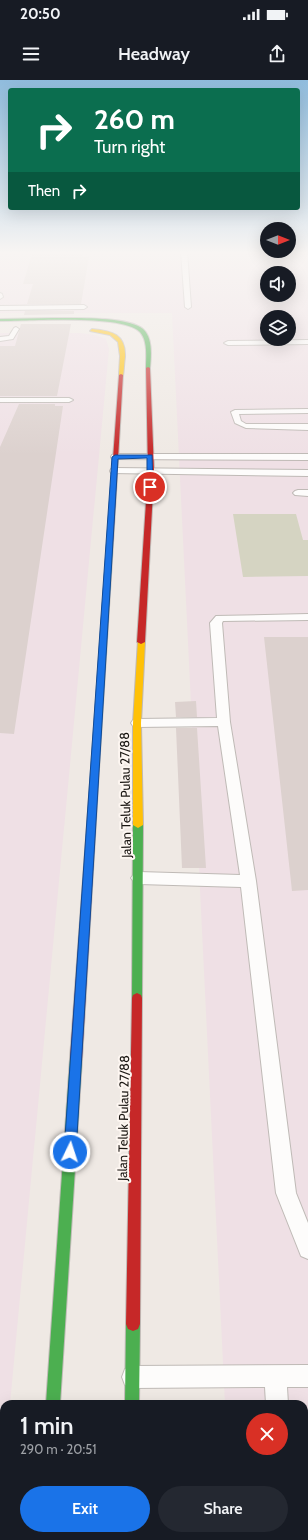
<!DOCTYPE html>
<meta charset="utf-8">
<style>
:root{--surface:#171b24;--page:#242831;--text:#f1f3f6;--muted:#9ea1a6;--accent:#1a73e8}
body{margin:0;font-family:Cabin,sans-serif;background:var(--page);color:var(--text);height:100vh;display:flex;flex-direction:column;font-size:15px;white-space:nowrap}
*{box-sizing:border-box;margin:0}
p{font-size:13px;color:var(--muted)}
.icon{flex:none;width:22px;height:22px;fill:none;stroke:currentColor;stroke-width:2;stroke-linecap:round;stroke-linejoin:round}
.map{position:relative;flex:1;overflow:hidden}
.sheet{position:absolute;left:0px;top:1320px;width:308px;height:140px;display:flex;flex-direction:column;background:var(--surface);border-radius:12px 12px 0 0;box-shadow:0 4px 16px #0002}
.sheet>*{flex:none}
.guide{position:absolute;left:8px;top:8px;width:292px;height:122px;border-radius:4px;box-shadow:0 4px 16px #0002;background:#0b6e4f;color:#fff;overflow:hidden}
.needle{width:26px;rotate:90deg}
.controls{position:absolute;left:260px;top:142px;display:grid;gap:8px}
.controls a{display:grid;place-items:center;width:36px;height:36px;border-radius:50%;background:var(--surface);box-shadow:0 4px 16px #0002;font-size:20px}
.pin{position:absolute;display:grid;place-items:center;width:34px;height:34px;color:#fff;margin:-17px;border:2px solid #fff;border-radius:50%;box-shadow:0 1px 4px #0007}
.me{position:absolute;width:44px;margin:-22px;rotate:4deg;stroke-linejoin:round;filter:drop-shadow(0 0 3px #0008)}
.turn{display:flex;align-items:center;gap:14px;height:84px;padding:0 20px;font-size:18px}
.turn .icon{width:52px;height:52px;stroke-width:2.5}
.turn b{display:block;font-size:28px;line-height:34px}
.then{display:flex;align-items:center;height:38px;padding:0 20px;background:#0003;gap:8px;font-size:15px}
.round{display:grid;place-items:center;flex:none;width:42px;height:42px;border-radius:21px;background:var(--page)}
.headline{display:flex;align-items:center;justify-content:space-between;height:68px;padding:0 20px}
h1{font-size:24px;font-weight:600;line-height:30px}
.primary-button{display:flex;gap:8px;margin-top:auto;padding:8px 20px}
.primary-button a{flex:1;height:46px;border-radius:24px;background:var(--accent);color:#fff;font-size:16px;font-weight:600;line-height:46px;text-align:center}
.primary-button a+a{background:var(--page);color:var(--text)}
.status{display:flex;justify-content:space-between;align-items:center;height:28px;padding:0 20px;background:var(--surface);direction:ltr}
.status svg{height:11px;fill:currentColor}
header{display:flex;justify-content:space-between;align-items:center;height:52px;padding:0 20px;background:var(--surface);font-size:18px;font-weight:600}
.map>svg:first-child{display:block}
</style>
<div class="status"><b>20:50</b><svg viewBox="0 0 49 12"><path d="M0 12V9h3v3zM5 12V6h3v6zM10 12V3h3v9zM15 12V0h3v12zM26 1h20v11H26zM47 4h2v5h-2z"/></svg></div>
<header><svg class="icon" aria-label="menu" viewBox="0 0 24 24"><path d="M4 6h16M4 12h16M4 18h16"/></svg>Headway<svg class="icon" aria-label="share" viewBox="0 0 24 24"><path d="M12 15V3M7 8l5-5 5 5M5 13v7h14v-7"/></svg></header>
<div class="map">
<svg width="308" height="1460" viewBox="0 0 308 1460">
<rect width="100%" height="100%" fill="#efe9e4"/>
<path fill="#efe0e5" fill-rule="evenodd" d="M0 171H308V1460H231V1456H304V1324H225L172 233H0ZM267 193H289V215H267ZM267 237H289V259H267Z
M0 253H80L95 255 106 259 109 269 10 1324H4V1391L0 1433Z"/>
<path fill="#d5d4c2" d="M233 434H296L303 460H308V496L243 497Z"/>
<path fill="#dcd1ce" d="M33 171H84L83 177H89L81 224H27L33 204H23Z
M25 231H74V234L24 235Z
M21 244H71L57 316H0V266H15Z
M19 324H55V326H63L14 654 0 653V367Z
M264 557H308V810L292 811Z
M196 621 197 637H176L175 622Z
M176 648H197L206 788H182Z"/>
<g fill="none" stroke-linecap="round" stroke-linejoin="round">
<defs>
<path id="lane" d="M181 171H187L191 227 188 229 185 227Z
M0 213 2 214 3 217 0 219Z
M0 226 84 225 87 227 84 229 0 230Z
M16 247 19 249 13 259 0 261V257L9 256 14 248Z
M308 260V264L228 265 224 263 228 261Z
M0 318H69L73 320 69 322H0Z
M308 329V333L239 334 241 341 246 344H308V350L246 348 235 343 231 332 235 330Z
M115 374H308V380L112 379 111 377 112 375Z
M114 388 308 390V396L111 393 110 391 111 389Z
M298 410H308V416L295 415 293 413 295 411Z
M308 534V540L223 541 222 543 230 642 256 801 296 1113 308 1143V1179L301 1176 276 1113 241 807 139 804 134 802 131 798 134 794 139 792 240 795 218 646 137 647 133 646 131 643 133 640 137 639 217 638 210 543 216 536Z
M308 1285V1307H287L288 1324H266L265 1307 133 1308 125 1305 122 1297 125 1289 133 1286Z
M275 1456H299V1460H275Z"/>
<path id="fast" d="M52 238C73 238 128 236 143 249 153 258 151 276 150 288L148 289 146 288C146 277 148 261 140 252 124 234 26 241 0 241V239Z
M110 461 113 463 99 689 95 692 91 689 107 463Z
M138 742 143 745 142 918 141 921 137 923 133 921 132 918 133 745Z
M76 974 80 975 82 979 60 1324H46L70 979 72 975Z
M133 1237 138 1239 140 1244 139 1324H125L126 1244 128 1239Z"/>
<path id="slow" d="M92 249C112 251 126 254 125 277 124 283 124 290 123 296L119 295 120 276 118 262 110 255 90 251Z
M138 560H144L145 562 141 643 143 745 138 748 133 745V643Z
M36 1456H52V1460H36Z
M122 1456H138V1460H122Z"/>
<path id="jam" d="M148 287 150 288 154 391 145 562 141 564 137 562 148 391 146 288Z
M121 294 123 295 113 463 110 465 107 463 119 295Z
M95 686 99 689 82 979 80 983 76 984 72 983 70 979 91 689Z
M137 913 141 915 142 918 140 1244 138 1249 133 1251 128 1249 126 1244 132 918 133 915Z"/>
</defs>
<use href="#lane" stroke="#bfbab6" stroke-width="2"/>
<use href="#fast" stroke="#bfbab6" stroke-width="2"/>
<use href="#slow" stroke="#bfbab6" stroke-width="2"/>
<use href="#jam" stroke="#bfbab6" stroke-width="2"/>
<use href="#lane" fill="#fdfcfb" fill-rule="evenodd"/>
<use href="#fast" fill="#4caf50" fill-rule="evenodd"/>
<use href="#slow" fill="#ffc107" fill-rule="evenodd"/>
<use href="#jam" fill="#c62828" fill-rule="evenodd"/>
</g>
<linearGradient id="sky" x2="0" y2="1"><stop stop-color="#90bcdd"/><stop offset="0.46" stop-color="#f8f5f3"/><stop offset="1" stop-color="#f8f5f3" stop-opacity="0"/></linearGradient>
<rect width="308" height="375" fill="url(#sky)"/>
<path fill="#1a73e8" stroke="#114b97" d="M115 375H152L153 407 150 409 147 407V378L118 379 76 1072 74 1076 70 1078 65 1076 64 1072 112 377Z"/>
<g text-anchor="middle" stroke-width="4" stroke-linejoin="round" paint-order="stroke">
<g font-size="13" fill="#1a1612" stroke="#fdf6f1">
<text transform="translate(125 715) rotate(-91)" y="5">Jalan Teluk Pulau 27/88</text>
<text transform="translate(123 1038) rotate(-89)" y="5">Jalan Teluk Pulau 27/88</text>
</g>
</g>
</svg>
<div class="controls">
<a><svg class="needle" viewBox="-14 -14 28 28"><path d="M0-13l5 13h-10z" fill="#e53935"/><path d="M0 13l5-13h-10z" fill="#9ea1a6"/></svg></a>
<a><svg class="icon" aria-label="sound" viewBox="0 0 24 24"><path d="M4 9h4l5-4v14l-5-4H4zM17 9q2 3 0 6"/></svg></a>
<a><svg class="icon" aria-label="layers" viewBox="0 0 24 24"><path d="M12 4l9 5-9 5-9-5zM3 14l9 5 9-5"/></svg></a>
</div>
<div class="pin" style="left:150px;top:407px;background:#d93025"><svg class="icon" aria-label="arrive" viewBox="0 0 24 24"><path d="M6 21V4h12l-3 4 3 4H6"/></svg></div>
<svg class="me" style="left:70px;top:1072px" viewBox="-20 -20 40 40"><circle r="17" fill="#1a73e8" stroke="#fff" stroke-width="3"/><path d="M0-11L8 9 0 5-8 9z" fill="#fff"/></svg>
<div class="guide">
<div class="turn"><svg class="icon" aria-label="right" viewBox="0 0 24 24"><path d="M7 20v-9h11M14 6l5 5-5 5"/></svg><div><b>260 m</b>Turn right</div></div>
<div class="then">Then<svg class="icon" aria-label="right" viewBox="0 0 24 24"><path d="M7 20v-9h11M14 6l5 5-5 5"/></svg></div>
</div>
<section class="sheet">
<div class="headline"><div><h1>1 min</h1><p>290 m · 20:51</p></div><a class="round" style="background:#d93025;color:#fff"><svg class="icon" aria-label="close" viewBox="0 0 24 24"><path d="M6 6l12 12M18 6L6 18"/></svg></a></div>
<div class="primary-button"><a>Exit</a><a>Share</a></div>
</section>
</div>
